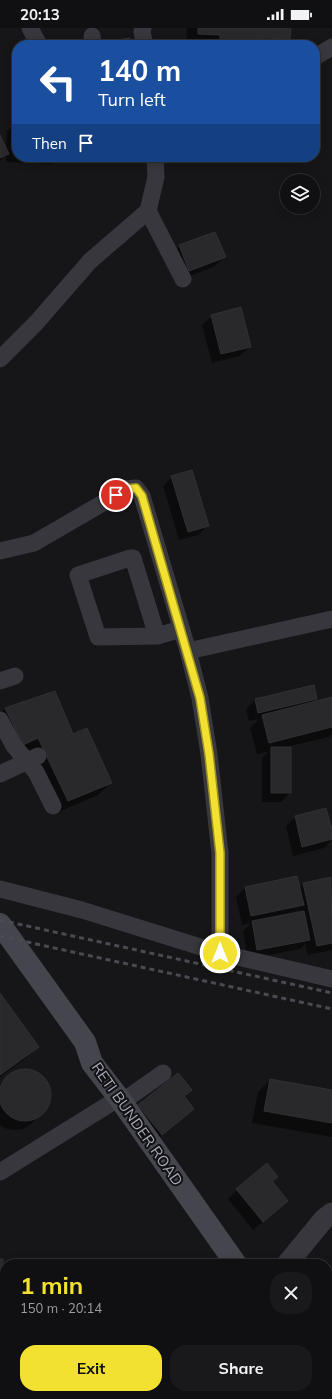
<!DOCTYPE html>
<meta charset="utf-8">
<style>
:root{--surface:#101012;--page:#19191b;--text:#f1f3f6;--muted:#9c9d9f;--line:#303032;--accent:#f3e132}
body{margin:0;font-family:Mulish,sans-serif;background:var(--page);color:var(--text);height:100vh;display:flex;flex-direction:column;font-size:15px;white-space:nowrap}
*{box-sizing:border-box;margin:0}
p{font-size:13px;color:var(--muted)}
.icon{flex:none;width:22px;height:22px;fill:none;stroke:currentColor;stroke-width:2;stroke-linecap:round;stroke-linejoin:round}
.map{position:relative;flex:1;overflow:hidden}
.details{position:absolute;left:0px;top:1231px;width:332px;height:140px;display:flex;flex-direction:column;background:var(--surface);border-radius:16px 16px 0 0;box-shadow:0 2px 10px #0003,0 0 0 1px var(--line)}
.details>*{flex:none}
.guide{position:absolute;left:12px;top:12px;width:308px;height:122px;border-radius:16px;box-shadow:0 2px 10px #0003,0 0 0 1px var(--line);background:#1a4fa0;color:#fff;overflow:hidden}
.buttons{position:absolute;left:280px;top:146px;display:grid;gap:8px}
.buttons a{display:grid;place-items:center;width:40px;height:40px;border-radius:50%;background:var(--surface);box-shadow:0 2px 10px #0003,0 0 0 1px var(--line);font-size:20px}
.pin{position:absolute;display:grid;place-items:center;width:34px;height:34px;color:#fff;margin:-17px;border:2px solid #fff;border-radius:50%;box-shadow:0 1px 4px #0007}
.me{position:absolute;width:44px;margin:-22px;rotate:0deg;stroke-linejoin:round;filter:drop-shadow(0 0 3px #0008)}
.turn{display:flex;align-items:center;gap:14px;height:84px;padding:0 20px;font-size:18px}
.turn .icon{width:52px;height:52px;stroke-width:2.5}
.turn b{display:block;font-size:28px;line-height:34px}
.then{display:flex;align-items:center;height:38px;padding:0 20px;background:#0003;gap:8px;font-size:15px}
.round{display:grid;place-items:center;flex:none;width:42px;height:42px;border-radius:16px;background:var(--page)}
.headline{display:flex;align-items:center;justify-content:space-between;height:68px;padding:0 20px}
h1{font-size:24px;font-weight:700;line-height:30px;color:var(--accent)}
.cta{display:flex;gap:8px;margin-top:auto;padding:8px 20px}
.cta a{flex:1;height:46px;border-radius:16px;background:var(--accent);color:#111;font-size:16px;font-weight:700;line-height:46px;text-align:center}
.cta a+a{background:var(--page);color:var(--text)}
.status{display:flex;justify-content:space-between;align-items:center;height:28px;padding:0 20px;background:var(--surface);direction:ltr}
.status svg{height:11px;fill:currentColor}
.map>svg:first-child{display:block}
</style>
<div class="status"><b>20:13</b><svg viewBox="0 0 49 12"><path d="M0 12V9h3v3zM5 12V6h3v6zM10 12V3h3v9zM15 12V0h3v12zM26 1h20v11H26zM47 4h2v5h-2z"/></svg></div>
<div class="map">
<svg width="332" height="1371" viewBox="0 0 332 1371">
<rect width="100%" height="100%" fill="#161618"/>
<path fill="#0007" fill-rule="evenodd" d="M187 0H290L289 10 283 17H186Z
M16 94 17 129H59L52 136 6 134V127L0 133V109L6 122 7 103Z
M180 218 224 229 215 238 180 252 170 227Z
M212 288 250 319 240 328 212 335 202 297Z
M172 449 208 497 199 507 179 512 163 458Z
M313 658 316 671 312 675 332 670V706L329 709 286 719 290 720V765L281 774H262V730L268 724 257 726 250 700 259 691 249 693 246 681 255 672Z
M6 680 73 708 111 755 98 767 56 785 25 722 10 728 0 706V686Z
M295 789 332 806V812L324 820 293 828 286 798Z
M330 850 332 858V922L308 927 305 916 300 921 248 931 243 903 251 895 242 897 236 869 245 860 299 861 304 856ZM298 881 299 885 293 886Z
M0 967 37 1019 25 1031 0 1049Z
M20 1042H28L36 1044 42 1049 47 1056 50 1064 49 1073 46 1080 31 1096 24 1101 15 1102 7 1101 0 1097V1056L12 1045Z
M178 1046 190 1062 183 1069 192 1081 152 1116 129 1087 138 1078Z
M270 1052 332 1063V1109L252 1095 258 1064Z
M277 1149 272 1154 287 1173 278 1182 253 1202 228 1171 237 1162Z
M0 1251 1 1259 5 1260V1288L0 1293Z"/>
<path fill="#29292c" stroke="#313034" d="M198 0H291L290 11 264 10V17H220V7L198 6Z
M130 10 131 17H99V15Z
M16 93H17V125H14Z
M0 107 9 126 0 130Z
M215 204 226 229 189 243 179 217Z
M241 279 251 319 221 326 211 287Z
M192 442 209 498 188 504 171 448Z
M314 657 317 671 258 685 255 671Z
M55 663 73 706 87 700 112 755 68 773 38 710 23 717 5 680Z
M332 669V699L269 715 262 687Z
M271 719H291V765H271Z
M326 780 332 802V811L302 819 295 788Z
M297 848 304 877 251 888 245 859Z
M331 849 332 915 317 918 303 855Z
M304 883 310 912 257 922 252 893Z
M0 965 39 1019 0 1047Z
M-1 1067a26 26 0 1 1 52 0a26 26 0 1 1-52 0Z
M178 1045 192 1062 184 1068 194 1081 162 1107 138 1077Z
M270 1051 332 1062V1095L264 1083Z
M267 1135 278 1149 272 1153 288 1173 263 1194 236 1161Z
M0 1231H3L4 1243H0L2 1258 5 1259V1285L0 1284Z"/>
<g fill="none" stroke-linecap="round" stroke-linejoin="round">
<path stroke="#37373d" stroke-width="17" d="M30 0 38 15
M143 0 142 4 145 17
M92 8 93 17
M315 29 332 19
M148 183 183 251
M0 331 36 295 90 233 148 183 156 149 155 129
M0 523 34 515 127 461 136 460 142 468 188 623
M157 608 133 530H130L78 547 98 609 157 608 181 601
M0 653 15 648
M0 692 14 718 36 744 53 778
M0 746 38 728
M0 861 82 882 220 925V825L209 726 200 670 188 623 332 591
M220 925 332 951
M122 1074 163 1045
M0 1144 119 1070"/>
<path stroke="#37373d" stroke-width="21" d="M287 1236 324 1191 332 1185
M0 1307H5
M190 1366 204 1371
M318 1366 321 1371"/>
<path stroke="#45454d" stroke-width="22" d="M0 896 85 1014 92 1035 119 1070 236 1236
M230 1371 232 1366"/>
<path stroke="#4a4a52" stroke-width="3" stroke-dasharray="5 4" stroke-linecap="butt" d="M0 892 332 965
M0 908 332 981"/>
</g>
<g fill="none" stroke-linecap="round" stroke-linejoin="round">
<defs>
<path id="route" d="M116 467 126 461 136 460 142 468 200 670 209 726 220 825V925"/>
</defs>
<use href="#route" stroke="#9e9220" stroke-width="10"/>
<use href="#route" stroke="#f3e132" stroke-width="7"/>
</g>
<g text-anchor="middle" stroke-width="4" stroke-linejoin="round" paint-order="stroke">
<g font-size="15" fill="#a7a9b8" stroke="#111113">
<text transform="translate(137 1096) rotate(55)" y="5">RETI BUNDER ROAD</text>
</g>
</g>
</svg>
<div class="buttons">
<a><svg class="icon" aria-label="layers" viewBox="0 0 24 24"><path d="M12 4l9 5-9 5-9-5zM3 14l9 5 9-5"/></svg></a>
</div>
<div class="pin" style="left:116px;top:467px;background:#d93025"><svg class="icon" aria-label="arrive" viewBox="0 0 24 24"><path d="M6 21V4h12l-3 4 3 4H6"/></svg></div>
<svg class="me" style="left:220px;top:925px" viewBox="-20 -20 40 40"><circle r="17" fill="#f3e132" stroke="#fff" stroke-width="3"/><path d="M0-11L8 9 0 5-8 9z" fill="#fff"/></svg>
<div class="guide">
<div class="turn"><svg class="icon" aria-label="left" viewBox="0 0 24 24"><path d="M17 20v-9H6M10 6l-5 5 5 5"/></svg><div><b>140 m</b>Turn left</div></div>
<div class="then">Then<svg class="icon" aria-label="arrive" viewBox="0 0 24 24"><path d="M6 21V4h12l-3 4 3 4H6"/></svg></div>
</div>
<section class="details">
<div class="headline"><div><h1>1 min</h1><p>150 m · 20:14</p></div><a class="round"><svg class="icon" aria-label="close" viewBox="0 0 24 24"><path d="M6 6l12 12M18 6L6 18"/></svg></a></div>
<div class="cta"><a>Exit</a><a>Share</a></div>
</section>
</div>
